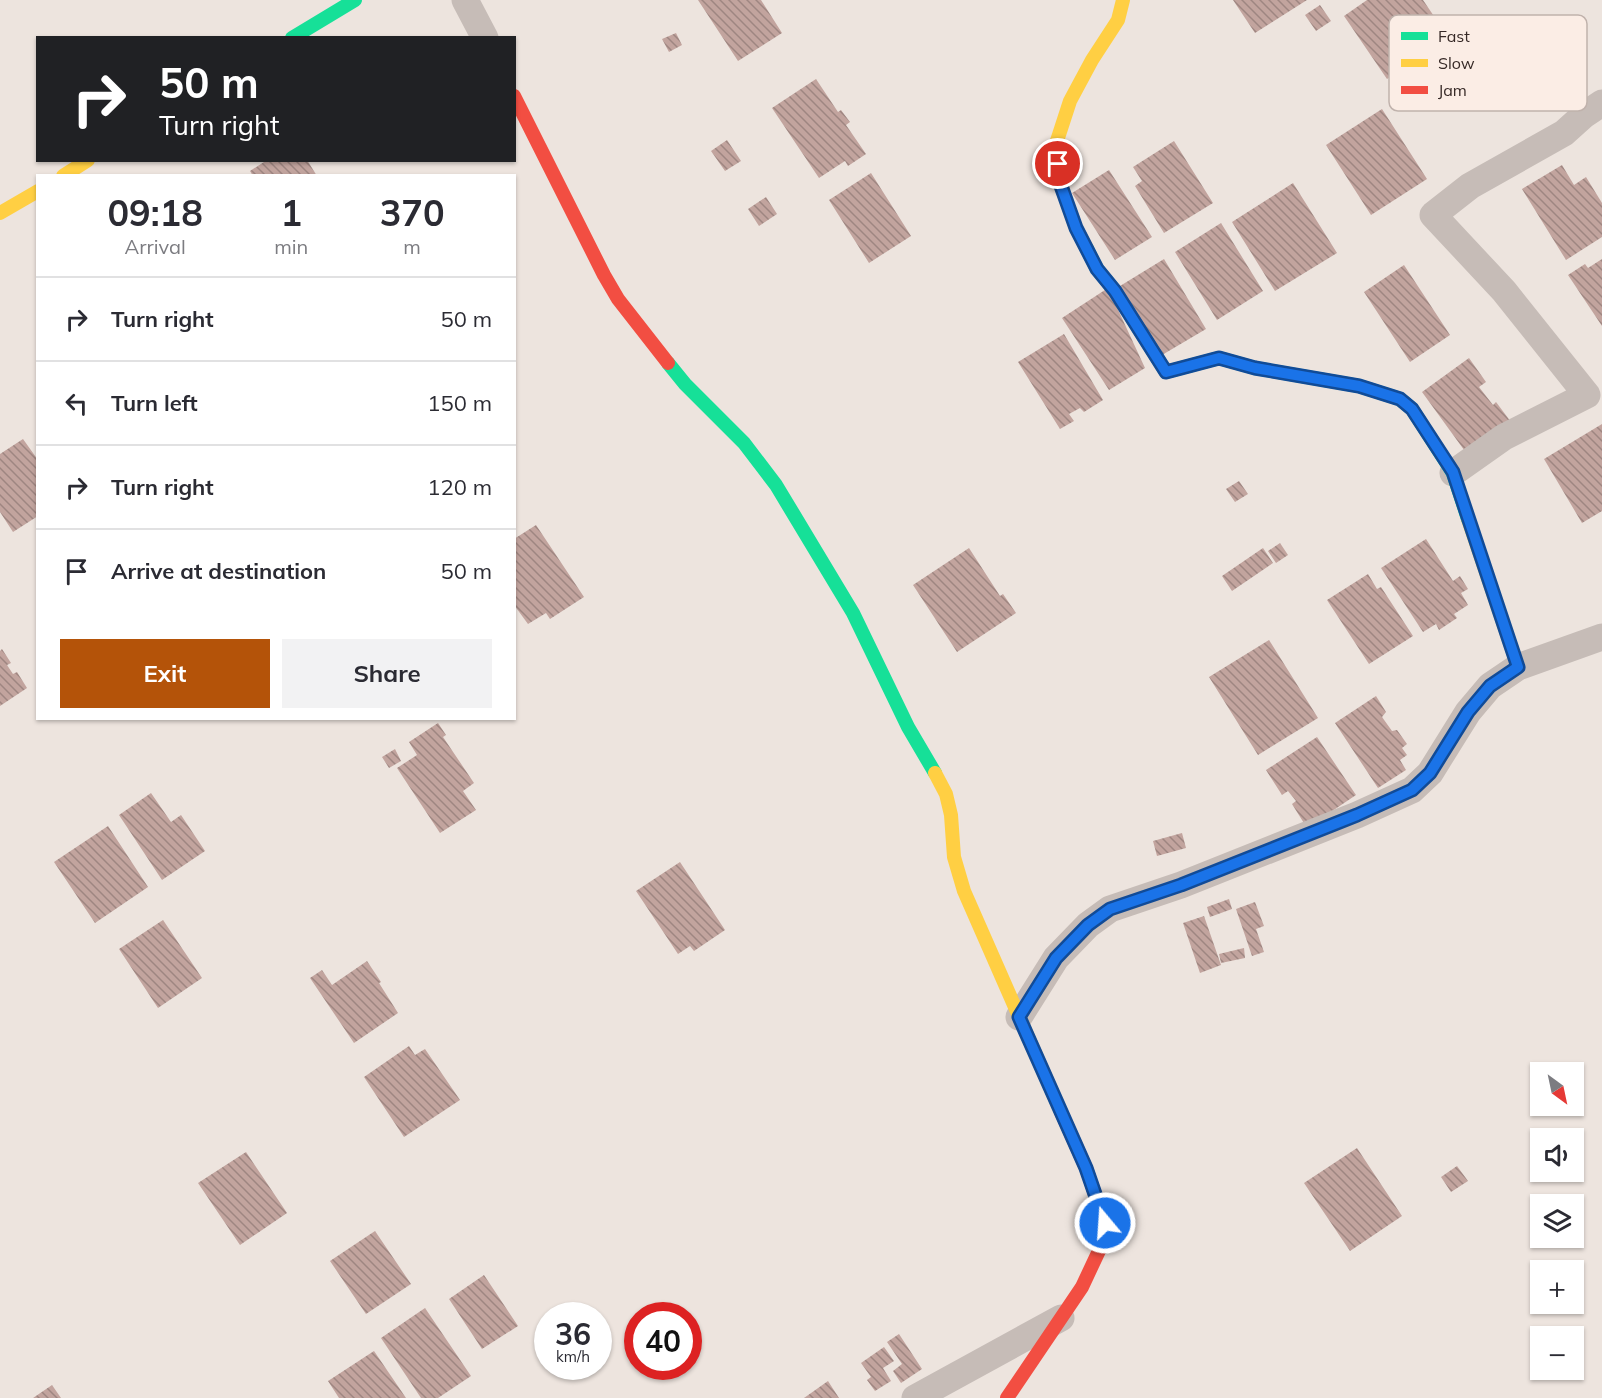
<!DOCTYPE html>
<meta charset="utf-8">
<style>
:root{--surface:#fff;--page:#f2f2f3;--text:#2b2b33;--muted:#7c7c81;--line:#e1e1e2;--accent:#b45309}
body{margin:0;font-family:Mulish,sans-serif;background:var(--page);color:var(--text);height:100vh;display:flex;flex-direction:column;font-size:22px;white-space:nowrap}
*{box-sizing:border-box;margin:0}
p{font-size:20px;color:var(--muted)}
.icon{flex:none;width:33px;height:33px;fill:none;stroke:currentColor;stroke-width:2;stroke-linecap:round;stroke-linejoin:round}
.map{position:relative;flex:1;overflow:hidden}
.sheet{position:absolute;left:36px;top:174px;width:480px;height:546px;display:flex;flex-direction:column;background:var(--surface);border-radius:0px;box-shadow:0 2px 4px #0004}
.sheet>*{flex:none}
.banner{position:absolute;left:36px;top:36px;width:480px;height:126px;border-radius:0px;box-shadow:0 2px 4px #0004;background:#202124;color:#fff;overflow:hidden}
.needle{width:39px;rotate:147deg}
.buttons{position:absolute;left:1530px;top:1062px;display:grid;gap:12px}
.buttons a{display:grid;place-items:center;width:54px;height:54px;border-radius:0px;background:var(--surface);box-shadow:0 2px 4px #0004;font-size:30px}
.speed{position:absolute;left:534px;top:1302px;display:flex;gap:12px;font-size:30px;font-weight:700;text-align:center}
.speed>*{display:grid;place-content:center;width:78px;height:78px;border-radius:50%;background:var(--surface);box-shadow:0 2px 4px #0004;line-height:1}
.speed small{font-size:15px;font-weight:400}
.speed .limit{border:9px solid #d22;background:#fff;color:#111}
.pin{position:absolute;display:grid;place-items:center;width:51px;height:51px;color:#fff;margin:-26px;border:3px solid #fff;border-radius:50%;box-shadow:0 2px 6px #0007}
.me{position:absolute;width:66px;margin:-33px;rotate:342deg;stroke-linejoin:round;filter:drop-shadow(0 0 4px #0008)}
.turn{display:flex;align-items:center;gap:21px;height:126px;padding:0 24px;font-size:27px}
.turn .icon{width:78px;height:78px;stroke-width:2.5}
.turn b{display:block;font-size:42px;line-height:51px}
.eta{display:flex;justify-content:space-evenly;align-items:center;height:102px;text-align:center}
.eta b{font-size:36px;font-weight:700;line-height:42px}
.cta{display:flex;gap:12px;margin-top:auto;padding:12px 24px}
.cta a{flex:1;height:69px;border-radius:0px;background:var(--accent);color:#fff;font-size:24px;font-weight:700;line-height:69px;text-align:center}
.cta a+a{background:var(--page);color:var(--text)}
ul{padding:0;list-style:none}
li{display:flex;align-items:center;gap:18px;height:84px;padding:0 24px;border-top:2px solid var(--line)}
li div{flex:1}
li b{display:block;font-size:22px}
li em{font-style:normal}
.map>svg:first-child{display:block}
</style>
<div class="map">
<svg width="1602" height="1398" viewBox="0 0 1602 1398">
<defs>
<pattern id="building-back-hatch" width="6" height="6" patternUnits="userSpaceOnUse" patternTransform="scale(1.5)"><rect width="6" height="6" fill="#c2a49e"/><path d="M-1 5l2 2M0 0l6 6M5-1l2 2" fill="none" stroke="#9e8681"/></pattern>
</defs>
<rect width="100%" height="100%" fill="#ede4de"/>
<path fill="url(#building-back-hatch)" d="M698 0H761L782 33 738 61Z
M1233 0H1307L1255 33Z
M1367 0H1423L1448 37 1387 79 1344 16Z
M1320 5 1331 21 1316 31 1305 15Z
M676 33 682 45 669 52 662 39Z
M816 79 838 112 841 110 850 122 846 125 866 154 848 166 845 161 819 178 772 108Z
M1382 109 1427 179 1371 215 1326 145Z
M727 140 741 161 725 171 711 151Z
M1174 141 1213 203 1164 233 1135 186 1142 181 1133 167Z
M267 160H307L317 176H253L250 171Z
M1562 165 1574 185 1586 177 1602 203V237L1566 260 1522 189Z
M1109 170 1152 237 1115 260 1072 193Z
M871 173 911 236 869 263 829 200Z
M1293 183 1337 253 1275 291 1232 222Z
M766 197 777 214 759 226 748 209Z
M1221 223 1263 291 1217 320 1175 252Z
M1164 259 1206 329 1162 355 1120 286Z
M1602 259V326L1568 275 1585 264 1588 268Z
M1404 265 1450 335 1410 362 1364 292Z
M1108 288 1145 368 1109 390 1062 318Z
M1064 334 1103 400 1084 412 1080 408 1069 414 1074 421 1060 429 1018 362Z
M1469 358 1486 382 1479 387 1493 405 1496 402 1511 422 1467 454 1422 392Z
M1602 424V511L1582 523 1544 459Z
M23 439 38 460V516L13 532 0 512V454Z
M1239 481 1248 494 1235 502 1226 489Z
M536 525 584 597 550 619 546 613 528 624 514 605V539Z
M1426 539 1453 581 1460 576 1468 589 1461 593 1468 605 1454 614 1457 618 1439 630 1436 624 1423 632 1381 568Z
M1280 543 1288 555 1276 563 1268 551Z
M969 548 1000 596 1003 594 1016 613 957 652 913 585Z
M1263 548 1273 563 1232 591 1222 576Z
M1368 574 1377 589 1381 587 1413 636 1369 664 1327 600Z
M1269 640 1318 718 1258 755 1209 677Z
M2 649 11 663 7 665 13 674 17 672 27 688 0 706V651Z
M1376 696 1386 712 1382 717 1392 731 1397 730 1407 744 1402 748 1407 755 1400 760 1406 770 1378 788 1335 723Z
M438 723 446 735 443 737 474 783 463 791 476 810 440 833 397 768 417 755 409 742Z
M1317 737 1356 795 1307 828 1292 804 1296 801 1288 791 1282 795 1266 770Z
M395 749 401 761 389 768 382 757Z
M151 793 171 822 181 815 205 851 162 880 119 815Z
M108 826 148 887 95 923 54 862Z
M1182 833 1186 848 1157 856 1153 841Z
M680 862 725 930 694 951 690 946 678 954 636 891Z
M1229 899 1232 909 1210 917 1207 907Z
M1255 902 1264 926 1256 929 1264 952 1252 956 1236 909Z
M1204 916 1221 965 1200 973 1183 923Z
M163 920 202 978 158 1008 119 949Z
M1244 948 1245 958 1221 963 1219 954Z
M367 961 381 982 379 983 398 1013 354 1043 310 978 322 970 332 985Z
M409 1046 415 1055 425 1049 460 1100 404 1137 364 1077Z
M1357 1148 1402 1216 1350 1251 1304 1183Z
M246 1152 287 1213 240 1245 198 1183Z
M1457 1166 1468 1181 1451 1192 1441 1177Z
M375 1231 411 1284 366 1314 330 1261Z
M484 1275 518 1326 482 1349 449 1299Z
M425 1308 471 1376 438 1398H421L381 1338Z
M899 1334 922 1369 901 1383 893 1371 902 1364 887 1342Z
M884 1347 894 1361 883 1368 891 1381 875 1391 867 1380 871 1377 861 1363Z
M374 1351 406 1398H339L328 1381Z
M828 1381 839 1398H804Z
M52 1385 61 1398H33Z"/>
<g fill="none" stroke-linecap="round" stroke-linejoin="round">
<path stroke="#c6bcb7" stroke-width="27" d="M465 0 485 38
M1453 473 1504 437 1587 395 1504 291 1433 215 1470 186 1564 133 1584 115 1602 103
M1019 1017 1056 958 1088 925 1110 909 1181 885 1357 815 1412 790 1430 773 1468 712 1490 686 1518 667 1602 637
M915 1398 1061 1318"/>
<path stroke="#16e098" stroke-width="14" d="M292 38 355 0
M1087 249 1097 269 1115 291 1166 372 1219 358 1255 368 1359 386 1400 399 1412 409 1453 473 1468 519
M668 363 685 384 744 443 776 485 853 613 908 727 935 773"/>
<path stroke="#ffcf43" stroke-width="14" d="M63 176 88 160
M0 213 38 191
M1087 249 1076 228 1060 183 1056 144 1070 101 1092 60 1118 20 1123 0
M1468 519 1518 667
M935 773 946 794 951 815 954 857 964 891 1061 1112"/>
<path stroke="#f24e42" stroke-width="14" d="M514 96 604 275 618 299 668 363
M1007 1398 1082 1287 1105 1238V1223L1086 1168 1061 1112"/>
</g>
<g fill="none" stroke-linecap="round" stroke-linejoin="round">
<defs>
<path id="route" d="M1058 164 1060 183 1076 228 1097 269 1115 291 1166 372 1219 358 1255 368 1359 386 1400 399 1412 409 1453 472 1518 667 1490 686 1468 712 1430 773 1412 790 1357 815 1181 885 1110 909 1088 925 1056 958 1019 1017 1086 1168 1105 1223"/>
</defs>
<use href="#route" stroke="#114b97" stroke-width="15"/>
<use href="#route" stroke="#1a73e8" stroke-width="10"/>
</g>
<rect x="1389" y="15" width="198" height="96" rx="9" fill="#fbede5" stroke="#c0b2ac" stroke-width="1.5"/>
<rect x="1401" y="32" width="27" height="8" fill="#16e098"/>
<rect x="1401" y="59" width="27" height="8" fill="#ffcf43"/>
<rect x="1401" y="86" width="27" height="8" fill="#f24e42"/>
<g font-size="16" fill="#362926">
<text x="1438" y="42">Fast</text>
<text x="1438" y="69">Slow</text>
<text x="1438" y="96">Jam</text>
</g>
</svg>
<div class="buttons">
<a><svg class="needle" viewBox="-14 -14 28 28"><path d="M0-13l5 13h-10z" fill="#e53935"/><path d="M0 13l5-13h-10z" fill="#7c7c81"/></svg></a>
<a><svg class="icon" aria-label="sound" viewBox="0 0 24 24"><path d="M4 9h4l5-4v14l-5-4H4zM17 9q2 3 0 6"/></svg></a>
<a><svg class="icon" aria-label="layers" viewBox="0 0 24 24"><path d="M12 4l9 5-9 5-9-5zM3 14l9 5 9-5"/></svg></a>
<a>+</a>
<a>−</a>
</div>
<div class="speed"><div>36<small>km/h</small></div><div class="limit">40</div></div>
<div class="pin" style="left:1058px;top:164px;background:#d93025"><svg class="icon" aria-label="arrive" viewBox="0 0 24 24"><path d="M6 21V4h12l-3 4 3 4H6"/></svg></div>
<svg class="me" style="left:1105px;top:1223px" viewBox="-20 -20 40 40"><circle r="17" fill="#1a73e8" stroke="#fff" stroke-width="3"/><path d="M0-11L8 9 0 5-8 9z" fill="#fff"/></svg>
<div class="banner">
<div class="turn"><svg class="icon" aria-label="right" viewBox="0 0 24 24"><path d="M7 20v-9h11M14 6l5 5-5 5"/></svg><div><b>50 m</b>Turn right</div></div>
</div>
<section class="sheet">
<div class="eta">
<div><b>09:18</b><p>Arrival</p></div>
<div><b>1</b><p>min</p></div>
<div><b>370</b><p>m</p></div>
</div>
<ul>
<li><svg class="icon" aria-label="right" viewBox="0 0 24 24"><path d="M7 20v-9h11M14 6l5 5-5 5"/></svg><div><b>Turn right</b></div><em>50 m</em></li>
<li><svg class="icon" aria-label="left" viewBox="0 0 24 24"><path d="M17 20v-9H6M10 6l-5 5 5 5"/></svg><div><b>Turn left</b></div><em>150 m</em></li>
<li><svg class="icon" aria-label="right" viewBox="0 0 24 24"><path d="M7 20v-9h11M14 6l5 5-5 5"/></svg><div><b>Turn right</b></div><em>120 m</em></li>
<li><svg class="icon" aria-label="arrive" viewBox="0 0 24 24"><path d="M6 21V4h12l-3 4 3 4H6"/></svg><div><b>Arrive at destination</b></div><em>50 m</em></li>
</ul>
<div class="cta"><a>Exit</a><a>Share</a></div>
</section>
</div>
